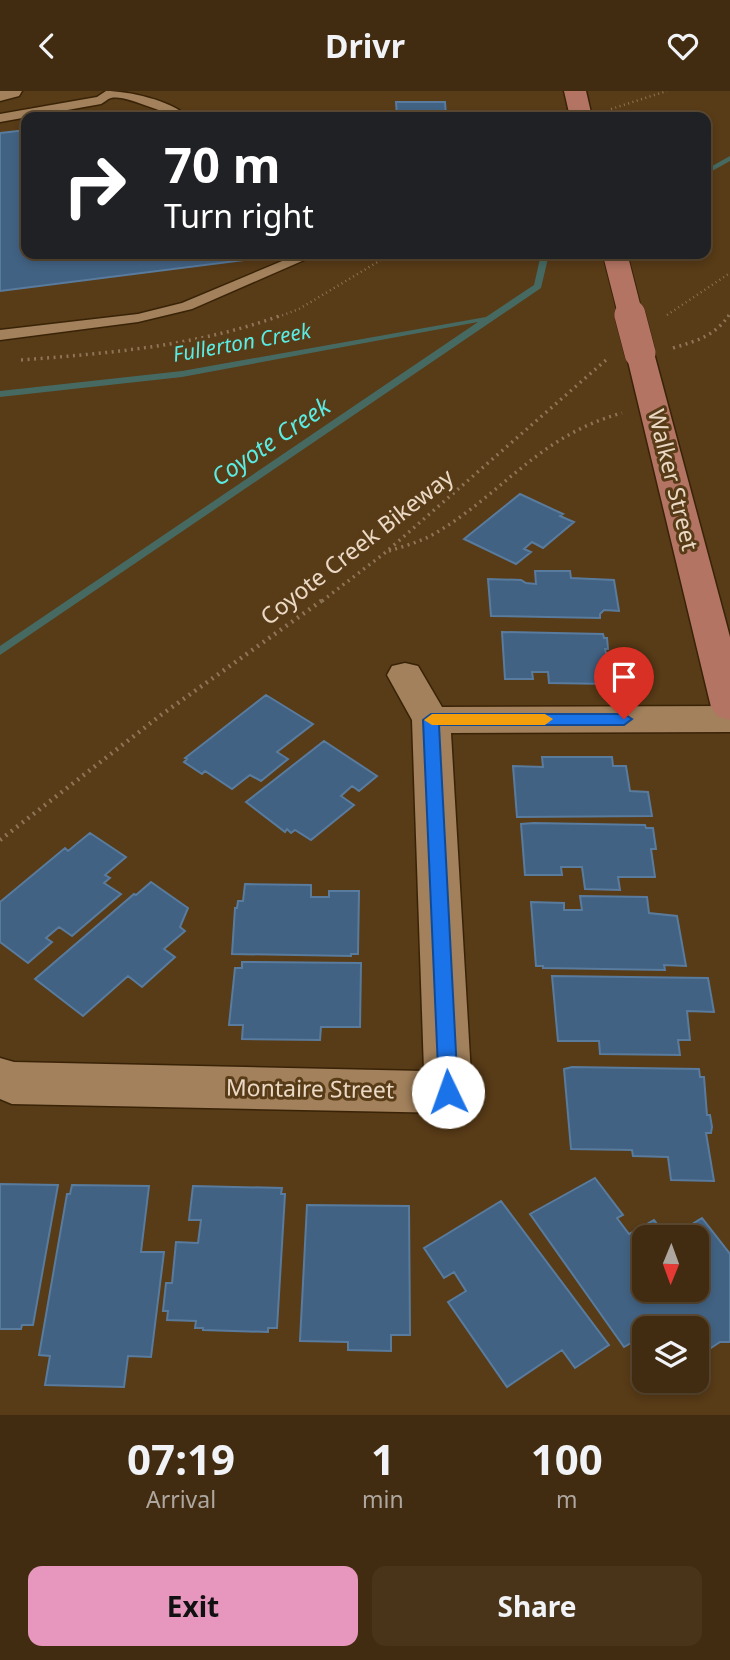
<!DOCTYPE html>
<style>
:root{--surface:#422c11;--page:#49341a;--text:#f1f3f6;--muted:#aea79f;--line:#5a4831;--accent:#e797bd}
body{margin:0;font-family:"Noto Sans",sans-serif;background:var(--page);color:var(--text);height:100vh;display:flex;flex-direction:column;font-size:26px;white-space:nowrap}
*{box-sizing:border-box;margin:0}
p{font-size:23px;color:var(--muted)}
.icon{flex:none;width:38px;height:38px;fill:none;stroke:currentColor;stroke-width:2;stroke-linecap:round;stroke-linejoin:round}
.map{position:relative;height:1324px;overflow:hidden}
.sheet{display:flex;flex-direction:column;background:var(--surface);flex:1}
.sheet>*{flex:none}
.banner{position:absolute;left:21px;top:21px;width:690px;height:147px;border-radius:14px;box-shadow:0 4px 10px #0003,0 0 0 2px var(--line);background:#202124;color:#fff;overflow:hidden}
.needle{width:46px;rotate:181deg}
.fabs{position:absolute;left:632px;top:1134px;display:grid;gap:14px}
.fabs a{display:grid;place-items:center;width:77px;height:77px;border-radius:14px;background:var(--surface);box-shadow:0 4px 10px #0003,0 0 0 2px var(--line);font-size:35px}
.pin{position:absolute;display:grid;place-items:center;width:60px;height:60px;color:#fff;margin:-72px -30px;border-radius:50% 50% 50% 0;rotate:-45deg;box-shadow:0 0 7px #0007}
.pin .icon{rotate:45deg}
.me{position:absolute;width:77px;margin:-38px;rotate:357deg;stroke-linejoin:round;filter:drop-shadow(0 0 5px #0008)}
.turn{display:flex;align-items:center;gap:24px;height:147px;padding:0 28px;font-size:32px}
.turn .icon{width:91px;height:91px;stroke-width:2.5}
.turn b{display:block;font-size:49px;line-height:60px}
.eta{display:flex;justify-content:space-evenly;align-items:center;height:119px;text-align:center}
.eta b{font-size:42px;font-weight:700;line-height:49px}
.action{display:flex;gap:14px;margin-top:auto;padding:14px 28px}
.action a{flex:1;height:80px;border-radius:14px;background:var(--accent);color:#111;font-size:28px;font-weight:700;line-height:80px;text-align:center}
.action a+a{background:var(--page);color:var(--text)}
header{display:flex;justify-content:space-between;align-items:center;height:91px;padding:0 28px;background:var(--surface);font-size:32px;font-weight:700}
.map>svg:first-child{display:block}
</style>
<header><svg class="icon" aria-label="back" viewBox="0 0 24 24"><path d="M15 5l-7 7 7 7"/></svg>Drivr<svg class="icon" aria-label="heart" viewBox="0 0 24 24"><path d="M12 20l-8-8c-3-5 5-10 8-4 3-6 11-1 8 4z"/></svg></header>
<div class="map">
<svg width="730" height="1324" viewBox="0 0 730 1324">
<rect width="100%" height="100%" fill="#583b17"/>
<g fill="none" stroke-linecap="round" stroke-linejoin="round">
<path fill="#466a62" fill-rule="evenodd" d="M730 65V70L705 84V79Z
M541 163H549L541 197 0 564V555L478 231 182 286 0 306V300L182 280 486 226 534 194Z"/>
</g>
<path fill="#426283" stroke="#597b9d" stroke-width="2" d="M396 11H445L446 25H397Z
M26 39V163H273L275 165 0 200V42Z
M520 403 563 423 560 425 574 431 543 457 532 451 524 458 531 461 516 473 464 448Z
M535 480H570L571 487 614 489 619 520 604 519 600 523V527L491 525 488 488 521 489 526 492 536 493Z
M502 541 603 543 604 547H607L608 558H605L606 562H609L610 569H607L610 593 549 592 548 581H532L533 588H505Z
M266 604 313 633 277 661 288 668 261 690 250 684 232 698 205 680 202 683 184 671 187 668 185 667Z
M324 650 377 685 359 700 352 695 341 705 354 714 311 749 295 739 291 742 287 738 285 741 246 711Z
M542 666H612L613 675H626L630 700 648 701 652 725 517 726 513 675 543 676Z
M534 732 645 734 646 737H653L656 758H651L655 786H618L620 799 585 798 582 776H561L562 784H525L521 733Z
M90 742 126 766 105 784 110 787 104 792 121 803 72 845 59 836 46 847 52 851 28 872 0 851V811L65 757 68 760Z
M151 791 188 817 180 836 185 840 164 858 175 866 142 896 128 885 83 925 35 888 134 803 136 804Z
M245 793 311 794V806H329V800H359L358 863H351V865L232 863 235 817H237L238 810H243Z
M580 805 647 806 649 822 677 825 686 875 664 874 665 879 543 877V875H536L531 811 564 812V819H582Z
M242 871 361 872 360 936H321L320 949 242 948 243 934H229L235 877H242Z
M552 885 708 887 714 921 687 920 690 949H678L680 964 600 963 599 950H558Z
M572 976 699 978 700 986H704L707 1024H710L712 1036 711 1042H706L714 1090 671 1089 668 1066 633 1065 632 1059 571 1058 564 978Z
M595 1087 623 1124 617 1127 629 1143 654 1129 667 1146H644V1199H696V1146H671L702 1127 730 1163V1251H720L696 1267V1237H644V1271L631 1252 624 1256 530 1123Z
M0 1093 58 1094 33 1234H22L21 1238H0Z
M72 1094 149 1095 141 1161H164L151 1266 128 1265 124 1296 45 1294 50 1265 39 1264 67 1103H70Z
M193 1095 282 1097 281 1103H285L277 1237H268V1241L203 1239V1237H195L196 1230 167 1229 168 1220H163L166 1192H172L176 1151 198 1152 201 1129H189Z
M501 1110 609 1254 575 1277 562 1259 507 1296 448 1211 466 1200 454 1181 444 1187 424 1157Z
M307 1114 409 1115 410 1244H391V1260L348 1259V1251L300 1250Z"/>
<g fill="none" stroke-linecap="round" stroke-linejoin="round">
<defs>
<path id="lane" d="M106 0C127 0 171 9 188 26 168 27 128 3 111 7 107 8 105 11 101 13L0 31V23L97 6Z
M299 163H318L192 218 138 231 0 249V239L138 223 182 212Z"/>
<path id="street" d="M0 0H22L19 5 0 10Z
M405 572 418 575 442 616 730 615V641L451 642 472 1001 465 1016 448 1022 12 1013 0 1008V967L14 971 424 980 412 629 387 584 392 575Z"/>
<path id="secondary" d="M564 0H586L592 26H570Z
M640 254 650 256 654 262 730 546V629L717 625 711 616 626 262 630 256Z"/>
</defs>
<use href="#lane" stroke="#392307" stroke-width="3"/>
<use href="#street" stroke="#392307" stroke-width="3"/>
<use href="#secondary" stroke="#392307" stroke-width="3"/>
<path stroke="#8e7556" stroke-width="2.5" stroke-dasharray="1 3.5" stroke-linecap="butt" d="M611 18 667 0
M667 224 730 182
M278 226 299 218 391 163
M728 226 730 222"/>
<path stroke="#8e7556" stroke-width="3.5" stroke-dasharray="2 4.5" stroke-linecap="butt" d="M673 257C696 250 715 245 729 224
M21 269C111 262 197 255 282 224
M389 460C404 455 420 451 434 443 504 402 538 345 622 322
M322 510 386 461 606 269"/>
<path stroke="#8e7556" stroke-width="4.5" stroke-dasharray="2 5" stroke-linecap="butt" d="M0 749 161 624 324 508"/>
<use href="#lane" fill="#a2815c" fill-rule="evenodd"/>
<use href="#street" fill="#a2815c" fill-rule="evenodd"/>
<use href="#secondary" fill="#b37463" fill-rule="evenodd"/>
<defs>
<path id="secondary-bridge-far1" d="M615 163 631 226"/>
<path id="secondary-bridge" d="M630 224 640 262"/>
</defs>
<use href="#secondary-bridge-far1" stroke="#392307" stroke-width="26" stroke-linecap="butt"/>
<use href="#secondary-bridge" stroke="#392307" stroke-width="32" stroke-linecap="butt"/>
<use href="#secondary-bridge-far1" stroke="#b37463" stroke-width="24"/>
<use href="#secondary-bridge" stroke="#b37463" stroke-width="31"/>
</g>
<path fill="#1a73e8" stroke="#114b97" stroke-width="2" d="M431 623H624L632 628 624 634H439L458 1001 455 1007 448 1009 441 1007 439 1001 423 629Z"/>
<path fill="#f59e0b" d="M432 623H545L553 628 545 634H432L424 629Z"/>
<g text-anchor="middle" stroke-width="6" stroke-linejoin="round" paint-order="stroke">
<g font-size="21" font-style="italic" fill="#5aebe2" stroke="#583b17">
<text transform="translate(242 252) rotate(-10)" y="7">Fullerton Creek</text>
</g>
<g font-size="23" fill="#ebd9c5" stroke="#583b17">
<text transform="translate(673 389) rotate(76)" y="8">Walker Street</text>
<text transform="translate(357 456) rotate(-38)" y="8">Coyote Creek Bikeway</text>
<text transform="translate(310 998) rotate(1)" y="8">Montaire Street</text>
</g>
<g font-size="24" font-style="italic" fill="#5aebe2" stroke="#583b17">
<text transform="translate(271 351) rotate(-34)" y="8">Coyote Creek</text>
</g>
</g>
</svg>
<div class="fabs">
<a><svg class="needle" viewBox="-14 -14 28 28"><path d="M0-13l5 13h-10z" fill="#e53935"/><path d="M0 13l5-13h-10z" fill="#aea79f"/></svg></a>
<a><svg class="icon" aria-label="layers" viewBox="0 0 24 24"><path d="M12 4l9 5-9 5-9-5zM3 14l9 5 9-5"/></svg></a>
</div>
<div class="pin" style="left:624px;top:628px;background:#d93025"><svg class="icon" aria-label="arrive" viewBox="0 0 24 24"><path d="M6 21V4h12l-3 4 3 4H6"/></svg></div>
<svg class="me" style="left:448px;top:1001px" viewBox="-20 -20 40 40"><circle r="19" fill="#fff"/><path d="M0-13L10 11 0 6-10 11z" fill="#1a73e8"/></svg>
<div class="banner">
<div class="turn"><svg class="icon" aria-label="right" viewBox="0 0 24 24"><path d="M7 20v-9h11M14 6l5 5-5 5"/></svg><div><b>70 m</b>Turn right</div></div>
</div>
</div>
<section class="sheet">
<div class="eta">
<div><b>07:19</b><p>Arrival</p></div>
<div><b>1</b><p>min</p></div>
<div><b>100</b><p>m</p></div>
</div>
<div class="action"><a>Exit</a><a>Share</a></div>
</section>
